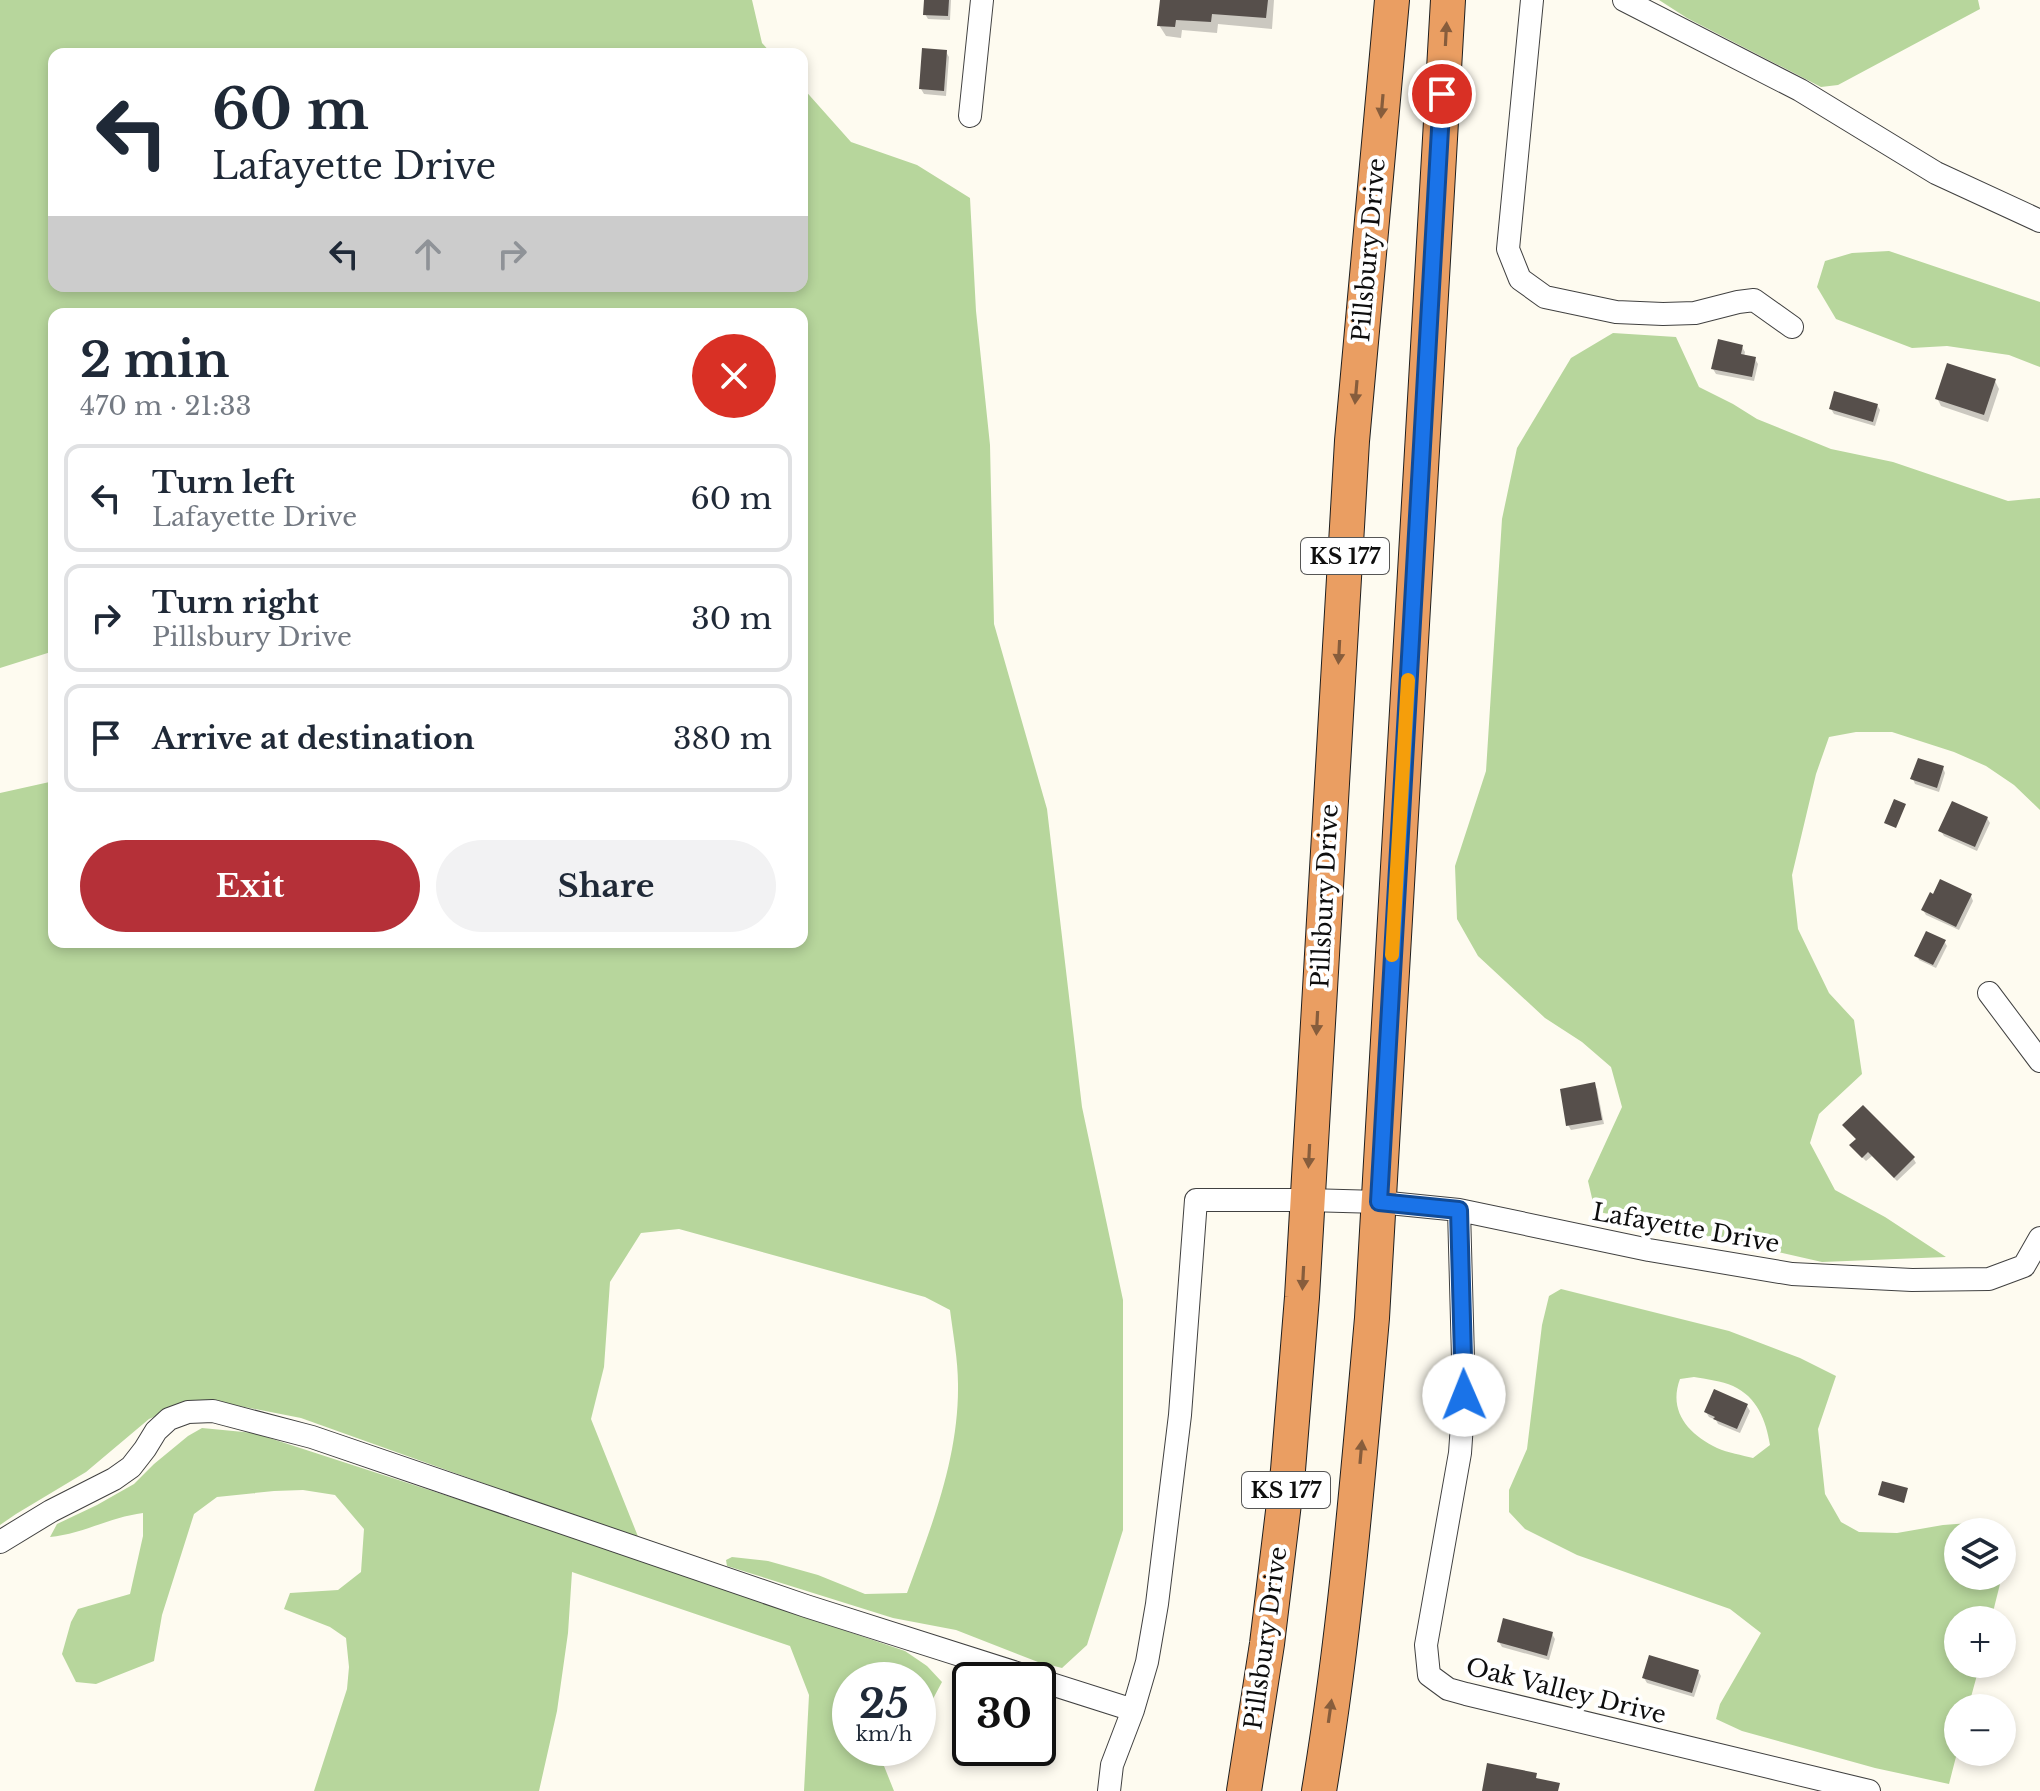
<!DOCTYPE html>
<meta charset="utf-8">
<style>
:root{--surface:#fff;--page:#f2f2f3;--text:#1f2937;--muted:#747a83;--line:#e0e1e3;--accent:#b53038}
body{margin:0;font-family:"Libre Baskerville",serif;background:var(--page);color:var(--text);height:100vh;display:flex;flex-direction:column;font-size:30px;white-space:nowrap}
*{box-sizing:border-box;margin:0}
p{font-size:26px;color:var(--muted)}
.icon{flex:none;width:44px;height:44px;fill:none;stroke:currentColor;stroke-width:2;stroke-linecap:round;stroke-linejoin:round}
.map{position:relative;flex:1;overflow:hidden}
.panel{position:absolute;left:48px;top:308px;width:760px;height:640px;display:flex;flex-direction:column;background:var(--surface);border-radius:16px;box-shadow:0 4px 12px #0003}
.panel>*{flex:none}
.top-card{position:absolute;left:48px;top:48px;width:760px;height:244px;border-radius:16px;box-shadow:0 4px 12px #0003;background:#fff;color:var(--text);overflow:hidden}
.fabs{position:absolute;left:1944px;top:1518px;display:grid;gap:16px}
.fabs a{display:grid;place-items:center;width:72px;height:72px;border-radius:50%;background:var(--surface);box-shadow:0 4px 12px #0003;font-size:40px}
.speed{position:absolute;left:832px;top:1662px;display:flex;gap:16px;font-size:40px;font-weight:700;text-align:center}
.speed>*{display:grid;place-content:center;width:104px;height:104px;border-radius:50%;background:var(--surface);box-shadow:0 4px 12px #0003;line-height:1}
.speed small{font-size:20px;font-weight:400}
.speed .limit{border:4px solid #111;border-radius:12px;background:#fff;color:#111}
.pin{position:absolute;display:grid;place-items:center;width:68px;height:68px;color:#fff;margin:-34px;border:4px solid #fff;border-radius:50%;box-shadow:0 2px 8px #0007}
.me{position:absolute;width:88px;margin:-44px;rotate:359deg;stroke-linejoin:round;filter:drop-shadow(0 0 6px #0008)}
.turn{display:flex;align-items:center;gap:28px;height:168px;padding:0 32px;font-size:36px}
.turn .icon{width:104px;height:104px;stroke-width:2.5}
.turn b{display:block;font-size:56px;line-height:68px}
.lanes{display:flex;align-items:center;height:76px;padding:0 32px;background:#0003;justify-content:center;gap:40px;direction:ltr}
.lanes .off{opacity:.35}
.round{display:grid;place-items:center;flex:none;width:84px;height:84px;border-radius:42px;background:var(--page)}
.summary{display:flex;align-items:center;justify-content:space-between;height:136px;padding:0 32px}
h1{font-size:48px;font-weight:800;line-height:60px}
.cta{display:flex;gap:16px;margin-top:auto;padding:16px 32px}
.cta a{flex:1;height:92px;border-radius:48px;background:var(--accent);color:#fff;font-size:32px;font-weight:800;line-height:92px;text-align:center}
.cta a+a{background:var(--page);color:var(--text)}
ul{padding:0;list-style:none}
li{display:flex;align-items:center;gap:24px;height:108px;margin:0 16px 12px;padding:0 16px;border:4px solid var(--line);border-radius:16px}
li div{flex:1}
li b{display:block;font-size:30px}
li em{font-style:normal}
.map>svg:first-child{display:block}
</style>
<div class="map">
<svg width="2040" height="1791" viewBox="0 0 2040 1791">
<rect width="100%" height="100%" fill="#fefbf0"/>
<path fill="#b7d69c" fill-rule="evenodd" d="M0 0H752L762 43 772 54H54V286H802V87L851 142 917 165 970 198 976 311 990 445 994 624 1047 809 1082 1107 1123 1300V1530L1087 1645 1062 1668 1038 1662 956 1630 893 1618 727 1566 726 1560 732 1557 768 1561 818 1575 865 1594 907 1593C932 1525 959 1457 958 1384 958 1360 953 1334 950 1310L925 1297 679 1229 641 1233 610 1282 604 1367 591 1419 639 1539 301 1418 224 1403 179 1406 149 1419 86 1472 16 1514 0 1525V793L54 781V942H802V314H54V651L0 668Z
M1659 0H1978L1980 9 1838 85 1821 87 1687 18Z
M1889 251 2040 302V367L2009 355 1947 346 1912 348 1836 319 1817 287 1825 261 1852 253Z
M1613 333 1676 337 1699 387 1733 404 1757 419 1831 449 1893 462 2008 501 2040 498V810L2014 785 1986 766 1954 752 1892 732H1856L1829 737 1816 774 1792 875 1798 929 1829 993 1854 1020 1862 1074 1819 1114 1810 1143 1835 1190 1885 1217 1946 1257 1822 1262 1595 1211 1588 1181 1622 1107 1611 1067 1582 1042 1545 1018 1478 956 1457 919 1455 866 1486 771 1502 519 1517 448 1571 358Z
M1561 1289 1729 1331 1800 1358 1836 1376 1818 1429 1825 1494 1841 1522 1859 1532 1897 1533 1943 1525 1970 1523 1983 1532H1958V1576H2002V1548L2006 1560 1991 1620H1958V1664H1980L1968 1708H1958V1749L1949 1784 1875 1768 1742 1731 1716 1719 1720 1704 1761 1633 1730 1609 1577 1555 1525 1529 1509 1512V1490L1527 1449 1542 1325 1549 1296ZM1694 1377C1706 1379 1722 1381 1733 1386 1757 1397 1766 1420 1770 1445L1753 1458C1742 1455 1728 1453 1717 1448 1688 1434 1668 1411 1680 1379Z
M202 1428 254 1433 512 1517 905 1651 927 1666 942 1682 927 1710 918 1716V1680H850V1748H888L882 1761 894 1791H804L809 1695 790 1646 572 1572 568 1633 557 1711 539 1791H314L347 1689 349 1667 346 1638 330 1627 284 1609 290 1593 338 1590 361 1572 364 1529 335 1495 303 1490 274 1491 217 1497 194 1514 162 1615 154 1661 96 1684 76 1682 62 1654 71 1622 78 1609 130 1594 143 1536V1513C111 1517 82 1534 50 1537L57 1524 97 1505 134 1484 154 1464 188 1436Z"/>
<path fill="#0003" d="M926 0H951L950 20 928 19 925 14Z
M1162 0H1274L1272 29 1218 24 1217 33 1182 30 1181 38 1166 36 1159 25Z
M946 52 949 57 946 96 924 94 921 89Z
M1742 347 1745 352 1744 357 1755 359 1758 364 1754 381 1716 374 1713 369Z
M1995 381 1999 389 1988 422 1941 406 1937 398Z
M1877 405 1880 410 1875 426 1834 414 1831 409Z
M1943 768 1945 773 1939 792 1915 784 1913 779Z
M1987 818 1990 823 1977 851 1944 836 1941 831Z
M1971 896 1973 901 1959 930 1926 915 1923 910Z
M1944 941 1947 946 1936 968 1919 960 1917 955Z
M1594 1084 1597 1089 1604 1124 1571 1130 1568 1125Z
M1848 1130 1913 1158 1916 1163 1897 1181 1872 1156 1866 1161 1855 1150 1857 1140Z
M1747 1406 1750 1411 1740 1433 1718 1424 1716 1420 1709 1417 1706 1412Z
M1552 1634 1555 1639 1549 1660 1502 1647 1499 1642Z
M1698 1671 1701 1676 1694 1697 1647 1683 1644 1678Z"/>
<path fill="#564f4b" d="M924 0H949L948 16 923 15Z
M1160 0H1268L1266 18 1212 14 1211 22 1176 20 1175 27 1157 26Z
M922 48 947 50 944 91 919 89Z
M1718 339 1743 345 1741 354 1756 357 1752 377 1711 369Z
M1947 363 1996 379 1984 415 1935 399Z
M1834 391 1878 404 1873 422 1829 409Z
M1918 758 1944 766 1937 788 1910 779Z
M1894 799 1906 804 1896 828 1884 823Z
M1952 801 1988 817 1975 847 1938 831Z
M1940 879 1972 894 1956 927 1921 910 1930 892 1933 894Z
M1926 931 1946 940 1933 965 1914 956Z
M1595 1082 1602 1120 1566 1126 1560 1089Z
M1863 1105 1915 1157 1894 1178 1868 1152 1862 1158 1849 1145 1856 1139 1842 1125Z
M1714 1389 1748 1404 1737 1429 1713 1419 1715 1417 1704 1412Z
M1882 1481 1908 1488 1904 1503 1878 1495Z
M1503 1618 1553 1632 1547 1656 1497 1642Z
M1649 1655 1699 1670 1692 1693 1642 1678Z
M1487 1763 1537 1773 1536 1778 1560 1783 1558 1791H1482Z"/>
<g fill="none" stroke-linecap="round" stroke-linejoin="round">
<defs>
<path id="minor" d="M1532 0 1508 249 1520 279 1545 297 1616 312 1663 314 1695 313 1738 302 1754 300 1792 327
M1624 0 1800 90 1936 173 2040 221
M970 116 982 0
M1989 993 2040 1061
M1459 1210 1464 1395 1460 1453 1426 1645 1429 1675 1448 1689 1466 1694 1869 1791
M0 1542 51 1511 114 1479 131 1467 145 1449 156 1431 169 1419 188 1412 213 1411 312 1437 806 1606 1133 1710
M1109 1791 1112 1765 1133 1710 1147 1662 1157 1604 1180 1415 1196 1200H1307L1379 1202 1459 1210 1649 1250 1792 1274 1912 1280 1989 1279 2024 1266 2040 1238"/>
<path id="highway" d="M1244 1791 1267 1644 1288 1470 1302 1297 1352 441 1392 0
M1319 1791C1345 1634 1358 1476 1372 1318L1448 0"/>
</defs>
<use href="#minor" stroke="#414141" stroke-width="24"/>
<use href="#highway" stroke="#1f1f1f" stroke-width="36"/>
<use href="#minor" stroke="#fff" stroke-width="22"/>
<use href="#highway" stroke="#ea9e62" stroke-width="34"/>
</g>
<defs><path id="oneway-solid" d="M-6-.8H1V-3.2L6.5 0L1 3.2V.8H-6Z" transform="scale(2)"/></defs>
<g fill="#875d3c">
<use href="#oneway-solid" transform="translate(1446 34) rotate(-87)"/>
<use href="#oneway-solid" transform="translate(1382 106) rotate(95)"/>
<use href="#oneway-solid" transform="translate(1356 392) rotate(95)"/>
<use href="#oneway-solid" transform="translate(1339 652) rotate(93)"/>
<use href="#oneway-solid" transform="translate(1317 1023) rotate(93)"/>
<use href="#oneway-solid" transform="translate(1309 1156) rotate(93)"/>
<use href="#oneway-solid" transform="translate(1303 1278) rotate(93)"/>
<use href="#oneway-solid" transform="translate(1361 1452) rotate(-85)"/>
<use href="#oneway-solid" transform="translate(1330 1711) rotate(-82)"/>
</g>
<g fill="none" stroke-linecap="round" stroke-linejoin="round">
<defs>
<path id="route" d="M1442 94 1379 1202 1459 1210 1464 1395"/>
</defs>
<use href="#route" stroke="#114b97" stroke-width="20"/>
<use href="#route" stroke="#1a73e8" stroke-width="14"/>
<path stroke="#f59e0b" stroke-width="14" d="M1392 955 1408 680"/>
</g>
<g text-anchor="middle" stroke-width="8" stroke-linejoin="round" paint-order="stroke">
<g fill="#fff" stroke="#565656" stroke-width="2">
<rect x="1301" y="538" width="88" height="36" rx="6"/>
<rect x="1242" y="1472" width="88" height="36" rx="6"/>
</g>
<g font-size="22" font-weight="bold" fill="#0e0e0e">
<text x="1345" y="564">KS 177</text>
<text x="1286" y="1498">KS 177</text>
</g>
<g font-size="24" fill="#0e0e0e" stroke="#fff">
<text transform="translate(1369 250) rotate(-85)" y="8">Pillsbury Drive</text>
<text transform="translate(1325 896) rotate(-87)" y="8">Pillsbury Drive</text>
<text transform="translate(1686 1228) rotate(10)" y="8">Lafayette Drive</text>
<text transform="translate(1266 1638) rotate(-82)" y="8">Pillsbury Drive</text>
<text transform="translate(1566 1691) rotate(14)" y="8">Oak Valley Drive</text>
</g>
</g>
</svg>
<div class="fabs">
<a><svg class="icon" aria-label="layers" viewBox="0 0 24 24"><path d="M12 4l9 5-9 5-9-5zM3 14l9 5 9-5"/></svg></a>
<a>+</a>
<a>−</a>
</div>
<div class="speed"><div>25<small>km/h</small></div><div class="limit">30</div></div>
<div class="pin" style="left:1442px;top:94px;background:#d93025"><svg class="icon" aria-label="arrive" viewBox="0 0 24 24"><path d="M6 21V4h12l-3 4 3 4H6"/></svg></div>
<svg class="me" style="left:1464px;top:1395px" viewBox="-20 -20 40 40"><circle r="19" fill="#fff"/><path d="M0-13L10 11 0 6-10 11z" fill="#1a73e8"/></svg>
<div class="top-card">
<div class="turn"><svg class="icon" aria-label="left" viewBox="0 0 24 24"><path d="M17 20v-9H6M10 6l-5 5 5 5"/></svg><div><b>60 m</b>Lafayette Drive</div></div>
<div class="lanes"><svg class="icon" aria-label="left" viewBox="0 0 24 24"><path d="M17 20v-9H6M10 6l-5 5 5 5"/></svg><svg class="icon off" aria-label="ahead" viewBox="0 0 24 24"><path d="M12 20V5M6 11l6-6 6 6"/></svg><svg class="icon off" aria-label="right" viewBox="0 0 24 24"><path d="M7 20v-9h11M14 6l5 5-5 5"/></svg></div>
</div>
<section class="panel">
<div class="summary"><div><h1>2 min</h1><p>470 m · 21:33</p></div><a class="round" style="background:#d93025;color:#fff"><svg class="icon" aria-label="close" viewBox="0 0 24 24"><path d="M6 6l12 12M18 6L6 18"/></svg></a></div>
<ul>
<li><svg class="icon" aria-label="left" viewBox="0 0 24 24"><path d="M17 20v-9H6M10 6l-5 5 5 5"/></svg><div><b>Turn left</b><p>Lafayette Drive</p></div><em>60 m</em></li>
<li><svg class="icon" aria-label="right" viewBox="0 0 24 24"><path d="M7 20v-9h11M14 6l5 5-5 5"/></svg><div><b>Turn right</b><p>Pillsbury Drive</p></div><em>30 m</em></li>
<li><svg class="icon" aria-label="arrive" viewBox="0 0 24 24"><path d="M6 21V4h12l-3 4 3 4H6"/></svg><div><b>Arrive at destination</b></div><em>380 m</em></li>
</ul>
<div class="cta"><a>Exit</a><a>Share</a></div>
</section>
</div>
